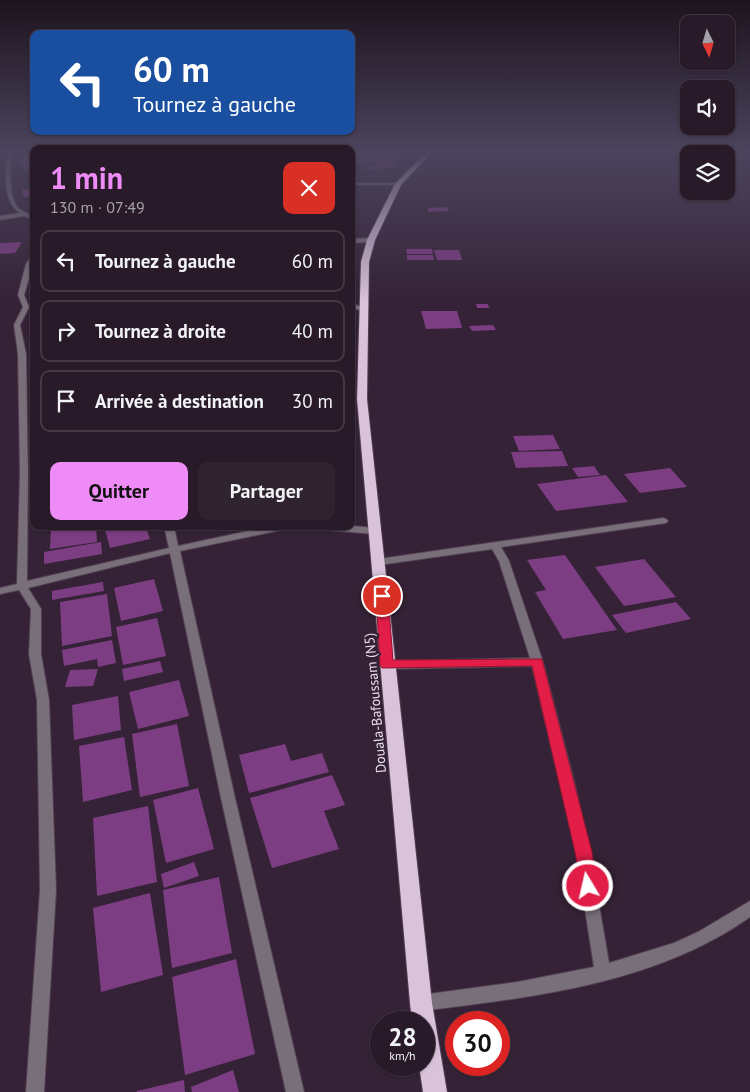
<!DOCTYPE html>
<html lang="fr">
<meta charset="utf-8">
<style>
:root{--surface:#281a28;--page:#302330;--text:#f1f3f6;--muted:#a5a1a8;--line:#443845;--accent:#ef8bf7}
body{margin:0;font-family:"PT Sans",sans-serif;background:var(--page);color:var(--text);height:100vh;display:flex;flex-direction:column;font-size:19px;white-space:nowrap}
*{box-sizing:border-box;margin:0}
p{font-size:16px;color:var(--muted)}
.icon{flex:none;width:28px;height:28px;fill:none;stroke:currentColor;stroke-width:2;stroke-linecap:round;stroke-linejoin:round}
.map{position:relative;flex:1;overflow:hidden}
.details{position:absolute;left:30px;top:145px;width:325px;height:385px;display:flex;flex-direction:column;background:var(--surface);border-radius:10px;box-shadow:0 1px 4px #0004,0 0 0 1px var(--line)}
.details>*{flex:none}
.guide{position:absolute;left:30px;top:30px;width:325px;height:105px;border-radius:10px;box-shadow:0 1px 4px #0004,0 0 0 1px var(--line);background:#1a4fa0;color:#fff;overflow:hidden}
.needle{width:32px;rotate:175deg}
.controls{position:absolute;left:680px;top:15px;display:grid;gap:10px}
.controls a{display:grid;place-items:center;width:55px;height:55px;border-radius:10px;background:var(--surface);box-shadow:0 1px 4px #0004,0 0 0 1px var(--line);font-size:25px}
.speed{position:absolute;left:370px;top:1011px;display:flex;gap:10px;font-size:25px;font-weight:700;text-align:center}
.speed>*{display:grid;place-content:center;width:65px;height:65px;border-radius:50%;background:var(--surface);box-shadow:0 1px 4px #0004,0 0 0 1px var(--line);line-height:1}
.speed small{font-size:12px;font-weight:400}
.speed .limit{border:8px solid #d22;background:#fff;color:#111}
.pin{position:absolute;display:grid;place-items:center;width:42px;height:42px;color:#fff;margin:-21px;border:2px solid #fff;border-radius:50%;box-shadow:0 1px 5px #0007}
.me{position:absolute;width:55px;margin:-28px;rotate:351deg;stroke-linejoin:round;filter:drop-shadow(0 0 4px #0008)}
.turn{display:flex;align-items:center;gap:18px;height:105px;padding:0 20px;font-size:22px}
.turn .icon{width:65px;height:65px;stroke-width:2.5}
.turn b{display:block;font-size:35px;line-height:42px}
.round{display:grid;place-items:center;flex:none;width:52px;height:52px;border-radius:10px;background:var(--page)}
.overview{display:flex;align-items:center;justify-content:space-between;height:85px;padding:0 20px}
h1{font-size:30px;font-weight:700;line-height:38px;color:var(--accent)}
.cta{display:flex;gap:10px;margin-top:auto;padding:10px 20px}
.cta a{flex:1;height:58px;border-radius:10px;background:var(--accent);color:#111;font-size:20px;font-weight:700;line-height:58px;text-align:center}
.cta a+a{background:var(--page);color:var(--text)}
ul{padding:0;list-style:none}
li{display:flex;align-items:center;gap:15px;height:62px;margin:0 10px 8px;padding:0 10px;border:2px solid var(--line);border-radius:10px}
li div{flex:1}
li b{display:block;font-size:19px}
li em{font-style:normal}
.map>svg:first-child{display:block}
</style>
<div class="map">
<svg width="750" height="1092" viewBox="0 0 750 1092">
<rect width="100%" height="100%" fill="#352236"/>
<path fill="#7d3d83" d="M390 153 402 160 386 162 393 163 398 167 367 170 364 167 377 166 374 164 380 163 369 156Z
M34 156V170L25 171 22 163 18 164V157Z
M367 157 374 161 370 162 372 164 358 165 351 162V159Z
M34 189V196L24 197 22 190Z
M447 207 449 211 429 212 427 208Z
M22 242 15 253 0 254V243Z
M406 249H432L433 254H407Z
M434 250H459L462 260H437Z
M407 255H433L434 260H407Z
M476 304H488L489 308H477Z
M421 311H457L462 328 426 329Z
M493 325 496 330 472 331 469 326Z
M553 435 560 449 519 451 513 436Z
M562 451 568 466 516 468 511 452Z
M594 466 600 475 578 477 572 468Z
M670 468 687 487 640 493 624 474Z
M606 475 628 502 556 511 537 484Z
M51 526H96L97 542 50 549Z
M104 526H145L150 539 110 548Z
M101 542 102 554 44 564V552Z
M565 555 617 630 563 639 535 592 546 590 527 560Z
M644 559 676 597 624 606 595 567Z
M154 579 163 611 121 621 114 588Z
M103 582 104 591 52 600V591Z
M107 594 112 636 62 646 60 602Z
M676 602 691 619 626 633 612 615Z
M157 618 166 656 123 665 116 627Z
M112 640 116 663 98 667 97 659 64 666 62 650Z
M160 661 163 672 124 681 122 669Z
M98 669 93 686 65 687 70 670Z
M179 680 189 716 138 729 129 692Z
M118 696 121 730 74 740 72 705Z
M177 724 189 786 140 797 132 734Z
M124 737 132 790 83 802 79 746Z
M285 744 291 761 322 753 329 772 249 793 239 755Z
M332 775 345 805 324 811 339 849 272 868 250 798Z
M198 788 214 849 166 863 153 800Z
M148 806 157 882 97 896 93 818Z
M194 862 199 876 164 888 161 874Z
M219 877 232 953 172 968 163 890Z
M150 893 163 975 101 992 93 908Z
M236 959 255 1054 185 1075 172 977Z
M233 1070 239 1092H192L191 1087Z
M184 1080 185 1092H137V1091Z"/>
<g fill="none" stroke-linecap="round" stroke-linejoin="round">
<defs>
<path id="minor" d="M8 150H12C11 165 7 197 19 209 23 212 29 214 34 216V220L24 216 0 220V216L20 213C1 201 6 169 8 150Z
M392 150 432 151H403L351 155V153Z
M351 183H398L400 184 398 185H351Z
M351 239 371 238 374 240 371 242 351 243Z
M34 253V261L24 295 29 307 20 325 26 354 28 473 27 581 169 548 164 526H174L178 546 271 526H291L286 529 180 551 235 798 304 1092H286L221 798 170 553 28 588 41 609V654L49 700 56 890 44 1092H26L40 890 37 700 29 654 31 609 19 590 0 594V588L17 584 20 473 18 354 14 325 23 307 18 295 26 264Z
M351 303 367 309 368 310 365 312 351 307Z
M663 518 666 519 668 521 666 523 501 547 509 561 543 662 575 785 590 852 609 963 674 943 698 932 750 901V917C655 984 534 997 421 1011L415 1009 413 1003 415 997 421 995 517 982 594 967 576 852 532 666 387 669 383 668 381 665 383 662 387 661 530 658 499 561 492 549 379 565 374 562 379 559Z
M312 526C326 526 370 524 379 531L374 534 317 529Z"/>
<path id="trunk" d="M428 150H434L401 185 375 240 369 262 367 399 432 1003 447 1092H423L419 1065H424V1022H412L410 1003 357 399 361 262 367 240 395 184Z"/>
</defs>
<use href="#minor" stroke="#524053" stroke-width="2"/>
<use href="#trunk" stroke="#524053" stroke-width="2"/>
<use href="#minor" fill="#796f7a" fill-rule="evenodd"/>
<use href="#trunk" fill="#dac2db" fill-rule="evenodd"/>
</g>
<linearGradient id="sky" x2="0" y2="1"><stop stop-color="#1d131e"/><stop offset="0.5" stop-color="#4b445d"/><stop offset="1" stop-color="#4b445d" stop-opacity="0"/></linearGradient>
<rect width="750" height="302" fill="url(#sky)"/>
<path fill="#e11d48" stroke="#92132f" d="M382 593 388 596 393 660 542 659 592 852 597 886 595 891 588 893 582 891 575 852 532 666 382 668 380 665 376 596Z"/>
<g text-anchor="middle" stroke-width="4.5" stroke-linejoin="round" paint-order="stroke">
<g font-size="14" fill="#e9ddea" stroke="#352236">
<text transform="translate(375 703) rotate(-95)" y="5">Douala-Bafoussam (N5)</text>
</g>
</g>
</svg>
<div class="controls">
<a><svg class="needle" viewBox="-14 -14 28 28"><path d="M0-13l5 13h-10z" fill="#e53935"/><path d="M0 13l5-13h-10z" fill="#a5a1a8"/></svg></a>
<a><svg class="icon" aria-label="sound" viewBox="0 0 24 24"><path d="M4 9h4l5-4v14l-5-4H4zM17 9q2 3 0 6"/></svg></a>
<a><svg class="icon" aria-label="layers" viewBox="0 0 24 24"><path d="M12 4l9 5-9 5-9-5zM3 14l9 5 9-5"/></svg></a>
</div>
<div class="speed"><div>28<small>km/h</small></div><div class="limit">30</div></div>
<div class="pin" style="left:382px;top:596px;background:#d93025"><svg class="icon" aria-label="arrive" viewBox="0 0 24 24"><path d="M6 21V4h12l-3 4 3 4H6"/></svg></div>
<svg class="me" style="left:588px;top:886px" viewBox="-20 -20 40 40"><circle r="17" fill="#e11d48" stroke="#fff" stroke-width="3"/><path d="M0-11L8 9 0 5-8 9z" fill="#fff"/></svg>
<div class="guide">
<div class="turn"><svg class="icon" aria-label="left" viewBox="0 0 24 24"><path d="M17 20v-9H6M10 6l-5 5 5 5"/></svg><div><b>60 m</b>Tournez à gauche</div></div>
</div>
<section class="details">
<div class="overview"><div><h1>1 min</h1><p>130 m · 07:49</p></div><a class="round" style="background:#d93025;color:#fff"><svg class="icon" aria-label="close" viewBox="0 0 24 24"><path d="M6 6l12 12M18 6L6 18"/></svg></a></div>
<ul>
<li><svg class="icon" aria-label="left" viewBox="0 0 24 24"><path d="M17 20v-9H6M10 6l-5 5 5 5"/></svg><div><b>Tournez à gauche</b></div><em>60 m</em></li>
<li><svg class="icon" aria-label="right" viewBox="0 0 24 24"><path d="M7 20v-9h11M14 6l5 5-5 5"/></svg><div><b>Tournez à droite</b></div><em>40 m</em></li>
<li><svg class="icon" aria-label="arrive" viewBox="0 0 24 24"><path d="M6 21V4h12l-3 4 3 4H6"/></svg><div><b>Arrivée à destination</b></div><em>30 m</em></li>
</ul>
<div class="cta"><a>Quitter</a><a>Partager</a></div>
</section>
</div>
